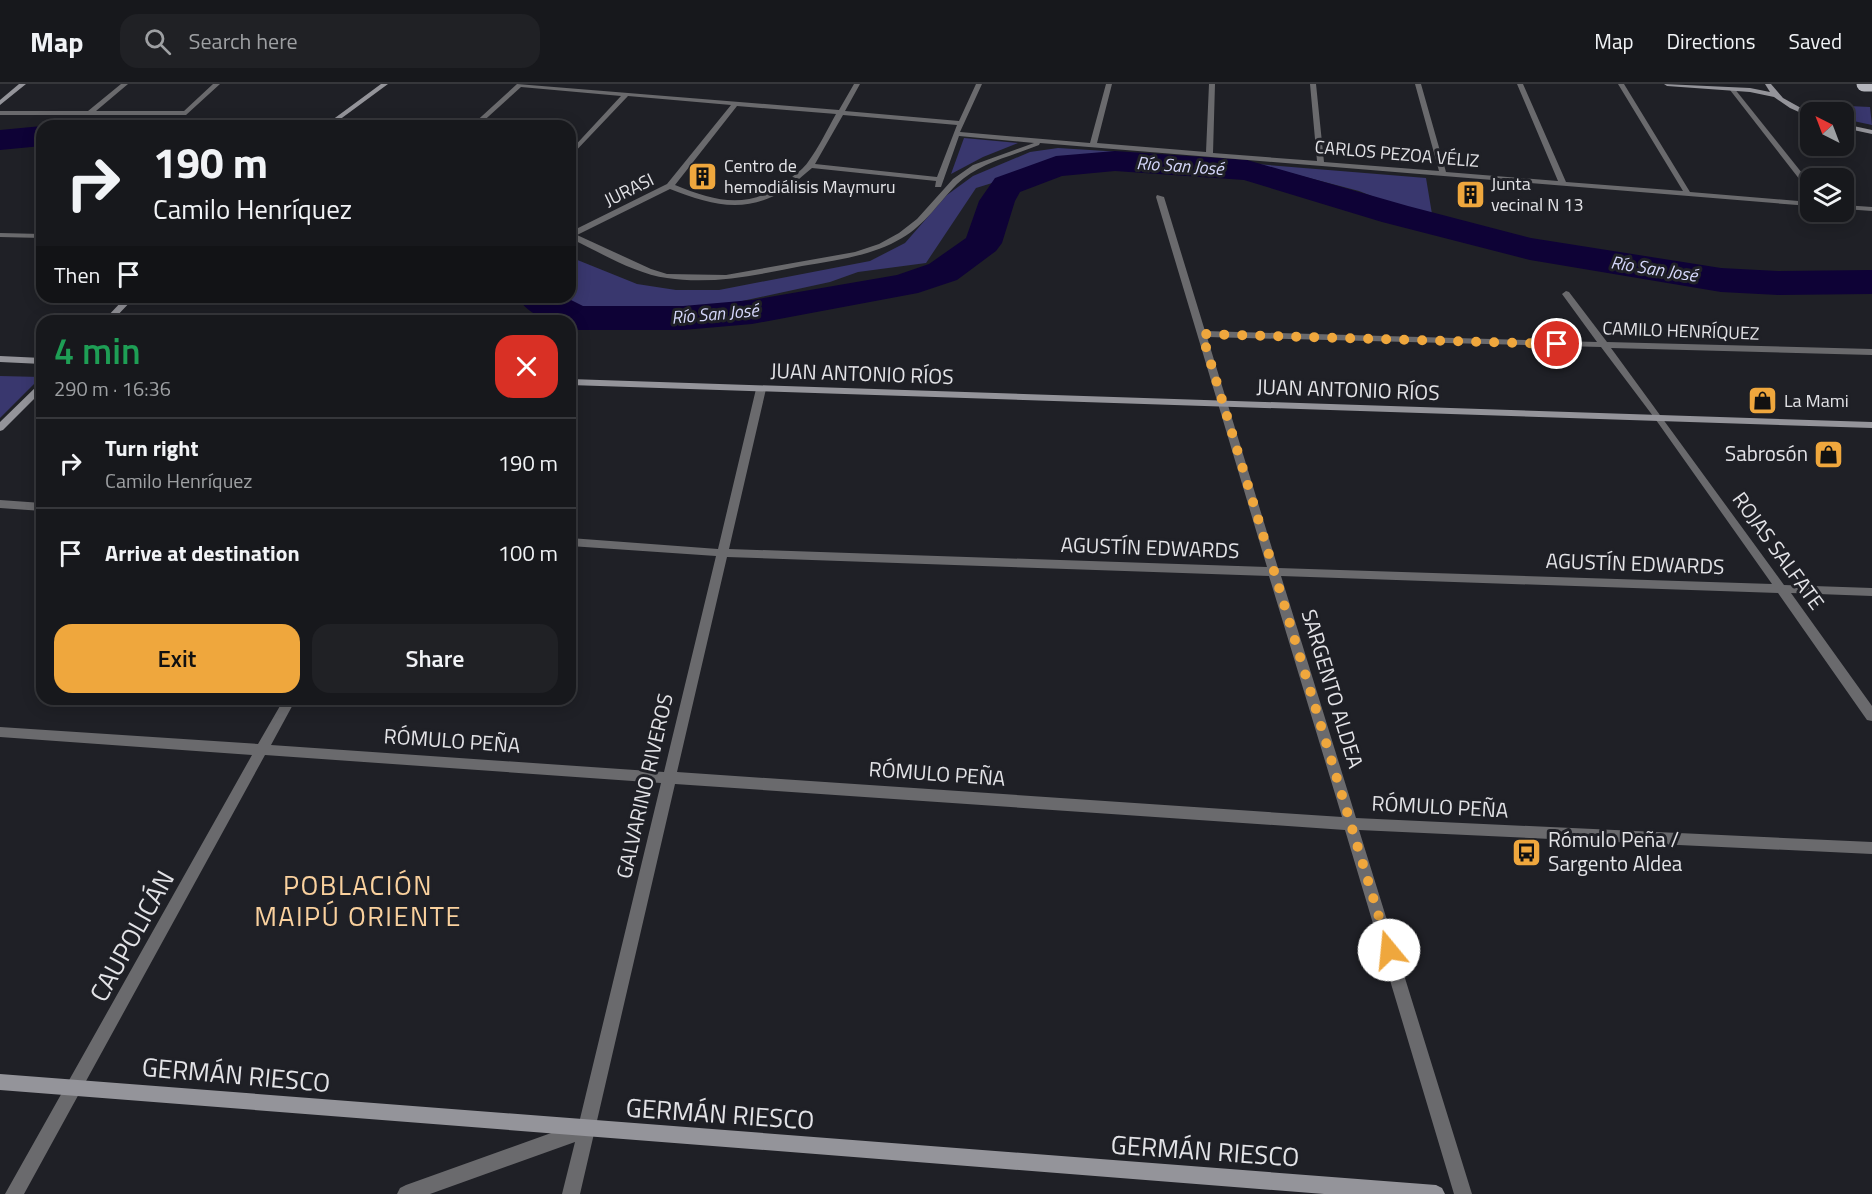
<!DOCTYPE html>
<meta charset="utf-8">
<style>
:root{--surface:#17181c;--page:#202125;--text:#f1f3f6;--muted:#9ea0a3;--line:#36373b;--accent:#efa73d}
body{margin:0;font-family:"Titillium Web",sans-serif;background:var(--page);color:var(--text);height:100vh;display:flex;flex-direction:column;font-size:22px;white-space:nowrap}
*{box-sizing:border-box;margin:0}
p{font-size:20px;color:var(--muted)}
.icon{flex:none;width:33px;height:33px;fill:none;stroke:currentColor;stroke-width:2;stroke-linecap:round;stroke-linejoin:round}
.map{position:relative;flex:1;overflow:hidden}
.details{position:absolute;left:36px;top:231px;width:540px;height:390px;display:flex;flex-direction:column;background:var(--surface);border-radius:18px;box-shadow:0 3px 15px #0003,0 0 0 2px var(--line)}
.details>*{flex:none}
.hud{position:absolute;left:36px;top:36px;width:540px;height:183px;border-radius:18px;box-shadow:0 3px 15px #0003,0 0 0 2px var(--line);background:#17181c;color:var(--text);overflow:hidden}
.needle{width:39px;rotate:318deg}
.buttons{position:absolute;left:1800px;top:18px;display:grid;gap:12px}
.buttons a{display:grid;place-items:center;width:54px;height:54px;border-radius:12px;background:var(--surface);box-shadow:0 3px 15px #0003,0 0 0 2px var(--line);font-size:30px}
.pin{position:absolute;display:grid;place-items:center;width:51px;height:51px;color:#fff;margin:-26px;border:3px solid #fff;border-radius:50%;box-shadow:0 2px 6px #0007}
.me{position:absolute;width:66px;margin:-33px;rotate:343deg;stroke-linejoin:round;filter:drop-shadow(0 0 4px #0008)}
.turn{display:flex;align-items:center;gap:21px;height:126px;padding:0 18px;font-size:27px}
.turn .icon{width:78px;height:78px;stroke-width:2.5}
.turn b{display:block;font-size:42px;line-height:51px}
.then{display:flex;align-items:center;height:57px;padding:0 18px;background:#0003;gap:12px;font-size:22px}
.round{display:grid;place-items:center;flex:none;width:63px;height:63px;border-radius:18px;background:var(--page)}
.head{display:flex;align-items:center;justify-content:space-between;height:102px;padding:0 18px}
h1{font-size:36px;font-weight:600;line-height:45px;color:#1e9e55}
.button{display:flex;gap:12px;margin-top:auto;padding:12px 18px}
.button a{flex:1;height:69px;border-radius:18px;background:var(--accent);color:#111;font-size:24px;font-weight:600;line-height:69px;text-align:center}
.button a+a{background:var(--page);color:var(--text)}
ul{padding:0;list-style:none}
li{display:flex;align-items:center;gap:18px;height:90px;padding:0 18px;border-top:2px solid var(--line)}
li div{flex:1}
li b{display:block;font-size:22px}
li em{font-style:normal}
header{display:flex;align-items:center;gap:36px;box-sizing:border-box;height:84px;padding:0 30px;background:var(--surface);border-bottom:2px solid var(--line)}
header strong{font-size:28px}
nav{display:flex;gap:33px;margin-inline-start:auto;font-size:21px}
.search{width:420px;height:54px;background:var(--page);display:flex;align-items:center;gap:15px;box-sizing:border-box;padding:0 21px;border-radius:18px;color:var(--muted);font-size:22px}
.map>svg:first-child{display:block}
</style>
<header>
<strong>Map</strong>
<div class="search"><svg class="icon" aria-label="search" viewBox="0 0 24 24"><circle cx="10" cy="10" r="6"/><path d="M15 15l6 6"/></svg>Search here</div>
<nav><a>Map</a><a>Directions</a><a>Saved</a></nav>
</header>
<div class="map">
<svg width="1872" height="1110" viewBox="0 0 1872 1110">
<rect width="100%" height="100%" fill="#1f2026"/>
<path fill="#39376e" d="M1806 20 1870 23 1872 41 1844 35V28H1825Z
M964 54 1018 59 983 73 951 90Z
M1058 64 1138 69V74H1089L1044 83 976 104 926 179 858 188 830 198 719 222 596 230 576 226 561 219 555 213H570V173L637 200 676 206H719L870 177 905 159 947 111 973 92 1030 68Z
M1256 80 1426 94 1432 130 1405 125 1359 107Z
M0 292 41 293 0 334Z"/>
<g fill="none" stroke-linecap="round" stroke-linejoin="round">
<path fill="#0e0236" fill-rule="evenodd" d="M42 42V62L0 66V46Z
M1115 67 1247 76 1408 122 1531 154 1721 184 1778 187 1872 186V210L1778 211 1721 208 1530 176 1382 138 1244 96 1115 87 1062 92 1020 108 1015 117 1002 159 996 167 957 196 918 209 752 240 683 246H579L570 244V237C547 237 531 233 517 213H565L583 222H683L752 216 897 191 929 180 966 154 979 117 995 94 1056 72Z"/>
<path fill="#6a6a6d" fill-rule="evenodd" d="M121 0H128L96 27H184L213 0H220L186 31H0V27H88Z
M517 0 839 26 854 0H860L845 27 959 37 976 0H982L960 48 1090 59 1106 0H1112L1097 59 1206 68 1209 0H1215L1213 69 1317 77 1310 0H1316L1324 78 1439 87 1415 0H1421L1446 88 1558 97 1517 0H1523L1566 98 1683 107 1618 0H1624L1690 108 1810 118V122L1040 59 1039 61C1012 72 979 79 957 100 939 118 925 141 902 154 872 172 837 176 802 182 757 191 712 201 667 194 635 190 599 168 570 154V148L667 100 731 21 628 12 570 73V67L621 12 521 3 478 42H471ZM737 22 836 30C827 46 819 63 808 78 804 84 797 89 791 94 751 126 719 119 675 101ZM843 31 957 41 937 93 815 80ZM959 52 1034 59 973 81 953 95 917 135 899 149 879 160 855 168 726 191 667 190 651 185 577 151 670 105C711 121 746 131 786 105 795 99 803 91 812 84L936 97 935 103H941Z
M1730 4H1734L1810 99V105H1807L1730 6Z
M1157 111 1164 113 1205 247 1597 258 1562 210 1566 207 1569 208 1607 258 1872 265V271L1611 264 1784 501 1872 504V512L1791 509 1872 622V637L1867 636 1778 509 1281 492 1356 734 1872 758V770L1359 746 1472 1110H1454L1345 746 675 700 580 1110H562L575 1058 430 1110H397L400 1104 406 1101 579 1039 661 699 265 671 24 1110H5L252 671 0 653V643L258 660 284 615H296L271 661 664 688 716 472 570 462V454L718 465 756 305 761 302 766 305 729 465 1267 483 1156 113ZM1207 253 1601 263 1656 336 1772 500 1278 484ZM727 473 1269 492 1342 733 677 688Z
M1844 121 1872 123V127L1844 125Z
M0 149 42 150V154L0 153Z
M0 416 42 419V427L0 424Z"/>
<path fill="#94949a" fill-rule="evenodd" d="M19 0H26L0 21V16Z
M381 0H388L331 42H324Z
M1664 0 1750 4 1770 8 1765 0H1771L1783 14 1810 29V33L1790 24 1774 13 1750 8 1667 2Z
M1844 40 1872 46V50L1844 44Z
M126 213H135L112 237H103Z
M0 272 42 274V280L0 278Z
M570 295 1872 338V344L570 301Z
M42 299V307L3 346 0 347V338L39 300Z
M0 990 1436 1101 1442 1104 1445 1110H1324L0 1006Z"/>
<path stroke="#b4b5bc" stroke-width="15" d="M1864 0H1872"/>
</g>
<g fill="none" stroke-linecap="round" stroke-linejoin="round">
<path stroke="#efa73d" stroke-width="10" stroke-dasharray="0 18" d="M1389 866 1202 250 1557 260"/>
</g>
<defs>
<symbol id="building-square" viewBox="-11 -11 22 22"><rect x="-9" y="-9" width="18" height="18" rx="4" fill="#efa73d" stroke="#1f2026"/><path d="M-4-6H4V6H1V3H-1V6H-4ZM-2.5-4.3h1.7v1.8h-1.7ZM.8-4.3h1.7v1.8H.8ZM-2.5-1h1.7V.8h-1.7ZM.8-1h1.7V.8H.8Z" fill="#111"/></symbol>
<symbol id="shop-square" viewBox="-11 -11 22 22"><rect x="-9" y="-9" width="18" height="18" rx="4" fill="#efa73d" stroke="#1f2026"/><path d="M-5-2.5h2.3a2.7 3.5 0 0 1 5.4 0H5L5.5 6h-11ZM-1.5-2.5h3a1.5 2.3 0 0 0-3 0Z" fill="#111"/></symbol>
<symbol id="bus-square" viewBox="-11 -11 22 22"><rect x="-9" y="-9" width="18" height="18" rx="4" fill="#efa73d" stroke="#1f2026"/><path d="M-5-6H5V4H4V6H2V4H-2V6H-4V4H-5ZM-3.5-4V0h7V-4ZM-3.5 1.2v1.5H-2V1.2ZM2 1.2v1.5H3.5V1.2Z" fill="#111"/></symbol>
</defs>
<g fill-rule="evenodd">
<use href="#building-square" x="686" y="76" width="33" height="33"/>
<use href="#building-square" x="1454" y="94" width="33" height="33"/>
<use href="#shop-square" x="1746" y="300" width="33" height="33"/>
<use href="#shop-square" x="1812" y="354" width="33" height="33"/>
<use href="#bus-square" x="1510" y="752" width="33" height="33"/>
</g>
<g text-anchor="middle" stroke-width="6" stroke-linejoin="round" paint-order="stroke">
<g font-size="18" fill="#e3e3e7" stroke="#1f2026">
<text transform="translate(1397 70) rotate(5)" y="6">CARLOS PEZOA VÉLIZ</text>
<text transform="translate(629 106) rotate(-26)" y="6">JURASI</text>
<text transform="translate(1681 247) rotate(2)" y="6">CAMILO HENRÍQUEZ</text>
</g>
<g font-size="18" fill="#e3e3e7" stroke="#1f2026" text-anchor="start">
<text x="724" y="88">Centro de<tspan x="724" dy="21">hemodiálisis Maymuru</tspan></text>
<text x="1491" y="106">Junta<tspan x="1491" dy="21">vecinal N 13</tspan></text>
<text x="1784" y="323">La Mami</text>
</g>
<g font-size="18" font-style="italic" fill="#d6d8fc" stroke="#1f2026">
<text transform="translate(1180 82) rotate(4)" y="6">Río San José</text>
<text transform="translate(1654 185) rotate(9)" y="6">Río San José</text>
<text transform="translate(715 230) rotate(-5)" y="6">Río San José</text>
</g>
<g font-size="21" fill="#e3e3e7" stroke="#1f2026">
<text transform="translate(862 290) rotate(2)" y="7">JUAN ANTONIO RÍOS</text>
<text transform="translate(1348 306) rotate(2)" y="7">JUAN ANTONIO RÍOS</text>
<text transform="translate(1150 464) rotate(2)" y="7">AGUSTÍN EDWARDS</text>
<text transform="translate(1778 467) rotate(54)" y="7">ROJAS SALFATE</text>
<text transform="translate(1635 480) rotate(2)" y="7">AGUSTÍN EDWARDS</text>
<text transform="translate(1332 605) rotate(73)" y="7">SARGENTO ALDEA</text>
<text transform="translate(452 657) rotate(4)" y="7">RÓMULO PEÑA</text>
<text transform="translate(937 690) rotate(4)" y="7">RÓMULO PEÑA</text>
<text transform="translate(645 702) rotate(-77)" y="7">GALVARINO RIVEROS</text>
<text transform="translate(1440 723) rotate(3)" y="7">RÓMULO PEÑA</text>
</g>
<g font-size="21" fill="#e3e3e7" stroke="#1f2026" text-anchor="end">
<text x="1808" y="377">Sabrosón</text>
<text x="1548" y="763" text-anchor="start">Rómulo Peña /<tspan x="1548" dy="24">Sargento Aldea</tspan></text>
</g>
<g font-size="26" fill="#e3e3e7" stroke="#1f2026">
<text transform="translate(132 852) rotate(-61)" y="9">CAUPOLICÁN</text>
<text transform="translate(236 991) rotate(5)" y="9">GERMÁN RIESCO</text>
<text transform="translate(720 1030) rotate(4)" y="9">GERMÁN RIESCO</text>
<text transform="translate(1205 1067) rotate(4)" y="9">GERMÁN RIESCO</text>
</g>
<g font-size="27" letter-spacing="1.5" fill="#fad19e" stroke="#1f2026">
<text x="358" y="811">POBLACIÓN<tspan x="358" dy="31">MAIPÚ ORIENTE</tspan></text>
</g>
</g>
</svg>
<div class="buttons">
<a><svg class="needle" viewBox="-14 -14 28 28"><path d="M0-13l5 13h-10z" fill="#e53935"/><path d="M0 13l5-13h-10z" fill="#9ea0a3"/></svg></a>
<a><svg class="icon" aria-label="layers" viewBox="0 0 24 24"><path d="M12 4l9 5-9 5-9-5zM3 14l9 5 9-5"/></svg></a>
</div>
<div class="pin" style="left:1557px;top:260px;background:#d93025"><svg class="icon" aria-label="arrive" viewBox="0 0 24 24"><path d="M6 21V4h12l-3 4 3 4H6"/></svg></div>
<svg class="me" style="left:1389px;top:866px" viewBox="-20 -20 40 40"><circle r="19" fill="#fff"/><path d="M0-13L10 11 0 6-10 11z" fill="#efa73d"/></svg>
<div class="hud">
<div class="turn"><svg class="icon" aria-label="right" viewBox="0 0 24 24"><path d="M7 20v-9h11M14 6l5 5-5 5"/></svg><div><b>190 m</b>Camilo Henríquez</div></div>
<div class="then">Then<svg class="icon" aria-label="arrive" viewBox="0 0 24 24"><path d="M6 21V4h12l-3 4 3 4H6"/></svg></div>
</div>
<section class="details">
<div class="head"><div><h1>4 min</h1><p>290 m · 16:36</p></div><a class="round" style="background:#d93025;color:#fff"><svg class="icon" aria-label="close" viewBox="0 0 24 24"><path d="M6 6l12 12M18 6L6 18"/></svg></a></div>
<ul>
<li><svg class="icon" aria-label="right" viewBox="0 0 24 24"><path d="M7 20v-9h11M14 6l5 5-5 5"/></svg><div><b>Turn right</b><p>Camilo Henríquez</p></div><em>190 m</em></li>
<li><svg class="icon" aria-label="arrive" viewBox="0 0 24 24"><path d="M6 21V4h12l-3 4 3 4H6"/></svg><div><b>Arrive at destination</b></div><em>100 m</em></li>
</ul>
<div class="button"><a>Exit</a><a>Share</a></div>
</section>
</div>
